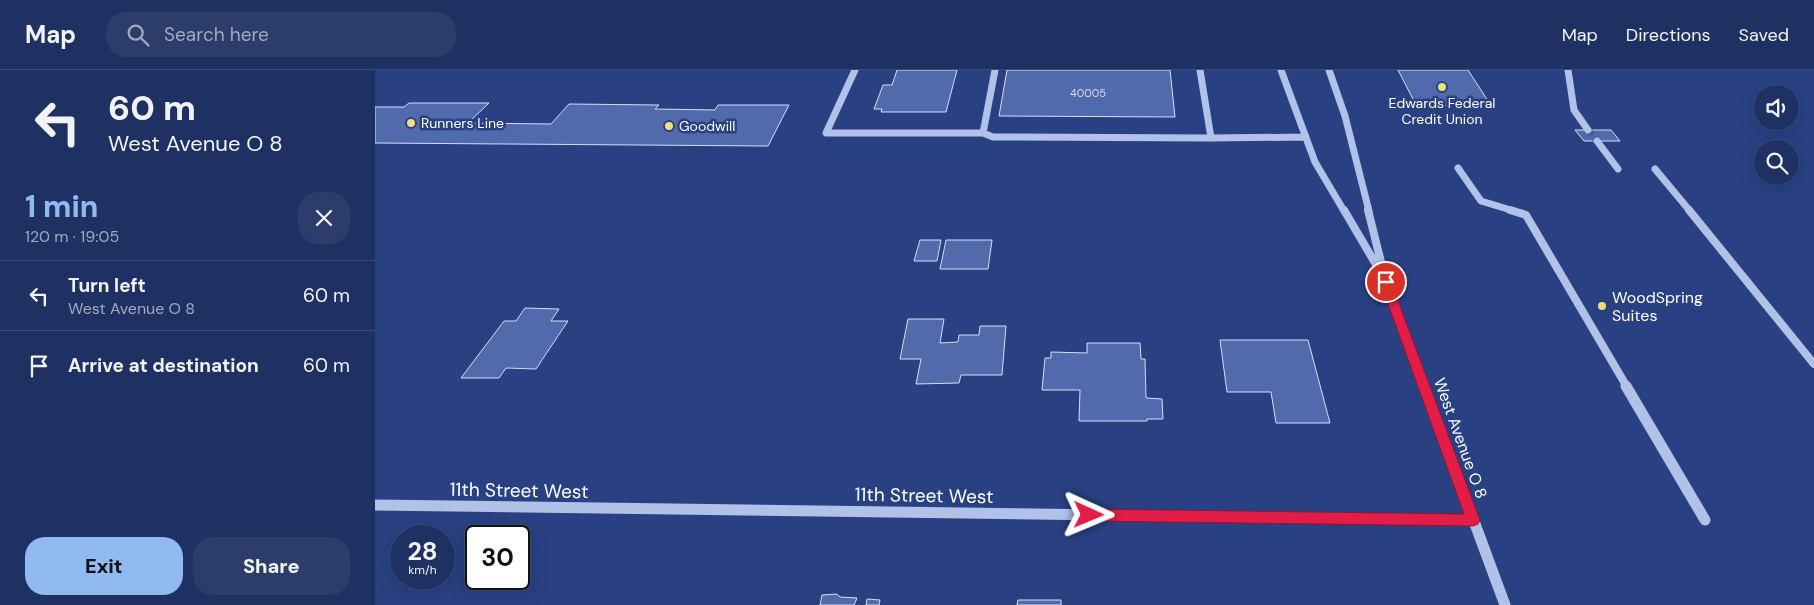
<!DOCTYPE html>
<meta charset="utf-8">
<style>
:root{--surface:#1f3162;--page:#2c3d6b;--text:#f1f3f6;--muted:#a1a9be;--line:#3c4c77;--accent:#90b9f0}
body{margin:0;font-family:"DM Sans",sans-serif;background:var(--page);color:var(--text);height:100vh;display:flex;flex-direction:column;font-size:19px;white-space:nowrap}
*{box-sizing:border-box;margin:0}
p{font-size:16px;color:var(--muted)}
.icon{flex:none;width:28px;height:28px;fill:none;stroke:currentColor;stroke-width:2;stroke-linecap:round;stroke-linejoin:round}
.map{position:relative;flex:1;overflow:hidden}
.sheet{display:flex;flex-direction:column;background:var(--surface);width:375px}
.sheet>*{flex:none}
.guide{background:#1f3162;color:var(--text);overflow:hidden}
.tools{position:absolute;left:1379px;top:15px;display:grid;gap:10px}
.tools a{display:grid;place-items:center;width:45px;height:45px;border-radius:50%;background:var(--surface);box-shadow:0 5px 20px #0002,0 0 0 1px var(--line);font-size:25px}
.speed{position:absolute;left:15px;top:455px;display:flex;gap:10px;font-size:25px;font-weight:700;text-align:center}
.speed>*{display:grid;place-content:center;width:65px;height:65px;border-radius:50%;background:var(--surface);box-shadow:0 5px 20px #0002,0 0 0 1px var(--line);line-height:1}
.speed small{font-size:12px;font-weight:400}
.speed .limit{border:2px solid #111;border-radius:8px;background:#fff;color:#111}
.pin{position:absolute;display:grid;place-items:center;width:42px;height:42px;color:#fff;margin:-21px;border:2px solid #fff;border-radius:50%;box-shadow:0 1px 5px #0007}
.me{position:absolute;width:55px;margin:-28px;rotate:91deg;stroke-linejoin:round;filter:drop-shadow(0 0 4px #0008)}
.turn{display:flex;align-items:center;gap:18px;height:105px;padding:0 25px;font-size:22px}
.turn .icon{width:65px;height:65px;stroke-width:2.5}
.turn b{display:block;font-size:35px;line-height:42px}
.round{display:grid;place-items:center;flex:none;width:52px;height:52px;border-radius:20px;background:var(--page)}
.head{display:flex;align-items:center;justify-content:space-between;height:85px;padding:0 25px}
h1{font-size:30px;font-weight:800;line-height:38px;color:var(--accent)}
.cta{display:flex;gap:10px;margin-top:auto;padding:10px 25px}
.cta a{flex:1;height:58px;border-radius:20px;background:var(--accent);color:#111;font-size:20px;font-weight:800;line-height:58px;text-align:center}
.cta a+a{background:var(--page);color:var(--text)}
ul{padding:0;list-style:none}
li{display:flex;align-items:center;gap:15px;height:70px;padding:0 25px;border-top:1px solid var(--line)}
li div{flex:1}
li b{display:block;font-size:19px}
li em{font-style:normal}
header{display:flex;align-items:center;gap:30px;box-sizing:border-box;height:70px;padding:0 25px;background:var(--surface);border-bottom:1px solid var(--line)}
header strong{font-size:24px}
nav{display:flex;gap:28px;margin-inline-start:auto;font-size:18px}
.search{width:350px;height:45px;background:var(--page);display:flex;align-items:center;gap:12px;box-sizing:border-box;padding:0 18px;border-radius:20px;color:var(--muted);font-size:19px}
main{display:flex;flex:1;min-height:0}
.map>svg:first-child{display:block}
</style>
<header>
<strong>Map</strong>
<div class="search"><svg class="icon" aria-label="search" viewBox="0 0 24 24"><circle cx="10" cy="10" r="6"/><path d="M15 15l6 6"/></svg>Search here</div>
<nav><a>Map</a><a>Directions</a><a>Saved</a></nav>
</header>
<main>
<section class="sheet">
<div class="guide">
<div class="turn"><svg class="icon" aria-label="left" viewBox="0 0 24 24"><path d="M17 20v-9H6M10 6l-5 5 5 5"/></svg><div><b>60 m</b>West Avenue O 8</div></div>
</div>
<div class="head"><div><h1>1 min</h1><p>120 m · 19:05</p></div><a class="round"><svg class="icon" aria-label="close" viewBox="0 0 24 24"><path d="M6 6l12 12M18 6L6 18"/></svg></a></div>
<ul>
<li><svg class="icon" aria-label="left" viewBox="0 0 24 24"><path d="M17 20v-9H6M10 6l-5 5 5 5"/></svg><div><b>Turn left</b><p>West Avenue O 8</p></div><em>60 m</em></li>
<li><svg class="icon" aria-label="arrive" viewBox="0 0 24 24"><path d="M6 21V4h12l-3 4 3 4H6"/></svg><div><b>Arrive at destination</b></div><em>60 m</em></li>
</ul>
<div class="cta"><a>Exit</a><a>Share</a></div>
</section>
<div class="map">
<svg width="1439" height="535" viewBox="0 0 1439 535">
<rect width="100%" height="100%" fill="#294183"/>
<path fill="#516aab" stroke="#d5dff5" d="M522 0H582L571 42H506L507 39H499L508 15H517Z
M632 0H795L800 47 624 46Z
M1023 0H1093L1115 34 1061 36 1059 33H1040Z
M34 33H114L93 53 176 54 194 34 284 35 280 39 340 40 343 35H414L393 76 0 73V37H29Z
M1200 60H1236L1245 71H1209Z
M545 170H566L562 191H539Z
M571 170H617L613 199H565Z
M150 238 184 239 176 251H193L161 299 131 298 124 308H86L129 251H141Z
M533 249H569L565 273 583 272 584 265H604L605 256H631L627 305H586L584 313 541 314 546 289H525Z
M845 270H933L955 353H901L896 322H852Z
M712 273H765L766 289H770L771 328 787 329 788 349H772V351H704L705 320H667L670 288H676V282L712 283Z
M462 524 465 527 482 528 479 535H445L447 525Z
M492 529 505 530 504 535H491Z
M643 530H686V535H642Z"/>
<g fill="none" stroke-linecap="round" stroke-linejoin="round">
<path stroke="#495e96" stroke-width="7" stroke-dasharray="7 3" stroke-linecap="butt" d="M1213 60 1222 71"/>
<path stroke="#b2c1e7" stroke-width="7" d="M480 0 451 63H608L618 67 836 68 825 0
M906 0 940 92 969 141
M954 0 970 46 994 141
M1193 0 1199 40 1213 60
M608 63 620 0
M836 68 931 67
M1222 71 1243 99
M1083 98 1106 131 1139 141
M1280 99 1315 141"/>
<path stroke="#b2c1e7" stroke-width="8" d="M969 140 1006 203
M993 140 1011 212 1050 317
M1135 140 1151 145 1252 317
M1314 140 1439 294"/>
<path stroke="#b2c1e7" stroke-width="11" d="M1049 316 1130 535
M1251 316 1330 450
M0 435 1098 450"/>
</g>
<path fill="#e11d48" stroke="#92132f" d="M1011 208 1016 212 1105 450 1103 454 1098 456 714 451 710 449 708 445 710 440 714 439 1089 444 1005 212Z"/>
<g fill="#eedf79" stroke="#294183" stroke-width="2">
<circle cx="1067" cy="17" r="5"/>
<circle cx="36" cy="53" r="5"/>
<circle cx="294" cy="56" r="5"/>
<circle cx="1227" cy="236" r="5"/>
</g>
<g text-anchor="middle" stroke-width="5" stroke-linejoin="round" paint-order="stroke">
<g font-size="11" fill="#d4daea">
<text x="713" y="27">40005</text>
</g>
<g font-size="14" fill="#fff" stroke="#294183" text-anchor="start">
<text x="1067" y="38" text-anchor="middle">Edwards Federal<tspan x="1067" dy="16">Credit Union</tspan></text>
<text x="46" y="58">Runners Line</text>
<text x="304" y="61">Goodwill</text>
</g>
<g font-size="16" fill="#fff" stroke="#294183" text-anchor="start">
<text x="1237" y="233">WoodSpring<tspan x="1237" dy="18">Suites</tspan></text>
</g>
<g font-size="16" fill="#fff" stroke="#294183">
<text transform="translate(1086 368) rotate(70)" y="6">West Avenue O 8</text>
</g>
<g font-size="19" fill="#fff" stroke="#294183">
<text transform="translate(144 420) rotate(1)" y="7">11th Street West</text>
<text transform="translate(549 425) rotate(1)" y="7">11th Street West</text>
</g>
</g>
</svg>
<div class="tools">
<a><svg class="icon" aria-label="sound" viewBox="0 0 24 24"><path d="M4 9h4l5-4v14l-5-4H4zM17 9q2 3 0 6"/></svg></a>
<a><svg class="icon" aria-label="search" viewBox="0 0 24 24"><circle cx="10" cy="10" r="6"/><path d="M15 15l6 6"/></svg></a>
</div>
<div class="speed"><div>28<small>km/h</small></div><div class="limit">30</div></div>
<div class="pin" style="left:1011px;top:212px;background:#d93025"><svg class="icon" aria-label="arrive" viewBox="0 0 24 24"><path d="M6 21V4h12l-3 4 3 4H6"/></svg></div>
<svg class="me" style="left:714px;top:445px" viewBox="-20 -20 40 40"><path d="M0-17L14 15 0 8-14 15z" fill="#e11d48" stroke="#fff" stroke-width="4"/></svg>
</div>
</main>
